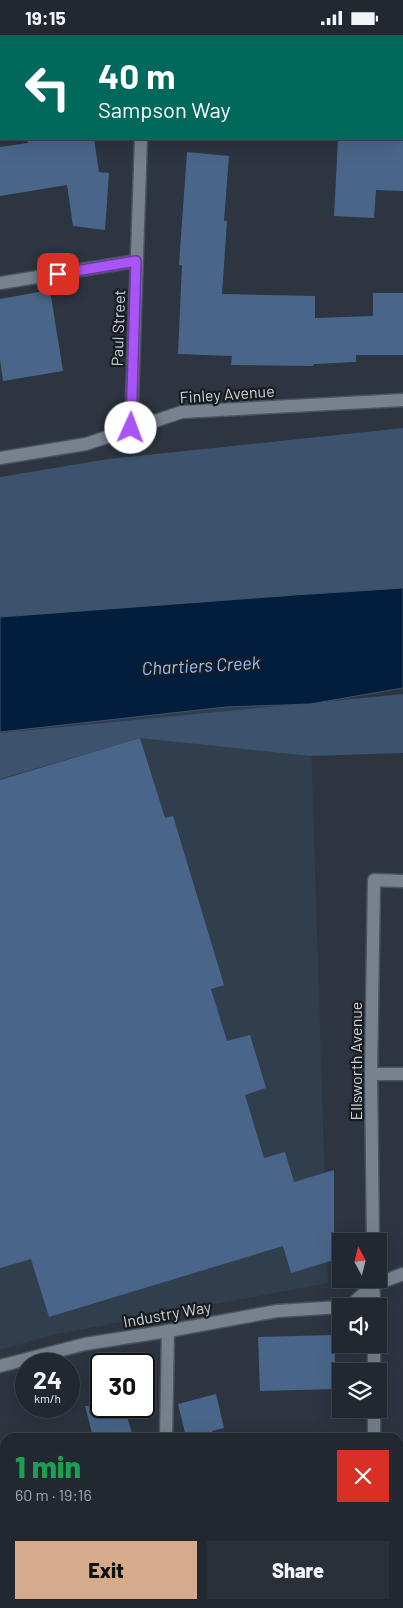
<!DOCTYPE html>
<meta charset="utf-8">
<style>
:root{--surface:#212830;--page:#293038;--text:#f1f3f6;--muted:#a2a6ab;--line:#3e444c;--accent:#d6ab8b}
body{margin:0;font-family:Barlow,sans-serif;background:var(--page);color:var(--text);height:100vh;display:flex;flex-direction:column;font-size:19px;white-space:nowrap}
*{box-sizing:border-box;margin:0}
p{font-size:16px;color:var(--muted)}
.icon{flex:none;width:28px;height:28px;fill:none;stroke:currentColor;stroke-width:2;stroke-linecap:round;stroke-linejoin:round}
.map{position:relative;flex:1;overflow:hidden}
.panel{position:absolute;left:0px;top:1398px;width:404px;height:176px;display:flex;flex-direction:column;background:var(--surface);border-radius:15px 15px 0 0;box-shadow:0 5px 20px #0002,0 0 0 1px var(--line)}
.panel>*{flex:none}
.hud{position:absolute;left:0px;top:0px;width:404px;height:105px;box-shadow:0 5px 20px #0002,0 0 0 1px var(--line);background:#00695c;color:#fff;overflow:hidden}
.needle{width:32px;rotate:353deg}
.controls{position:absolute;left:332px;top:1198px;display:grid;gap:10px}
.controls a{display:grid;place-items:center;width:55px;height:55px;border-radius:0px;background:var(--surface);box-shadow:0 5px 20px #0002,0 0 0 1px var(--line);font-size:25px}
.speed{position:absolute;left:15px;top:1318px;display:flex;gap:10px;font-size:25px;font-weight:700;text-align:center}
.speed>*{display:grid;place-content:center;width:65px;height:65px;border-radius:50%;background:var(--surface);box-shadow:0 5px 20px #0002,0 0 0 1px var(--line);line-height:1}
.speed small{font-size:12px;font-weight:400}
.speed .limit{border:2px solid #111;border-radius:8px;background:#fff;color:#111}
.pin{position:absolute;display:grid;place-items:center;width:42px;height:42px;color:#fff;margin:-21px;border-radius:10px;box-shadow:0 2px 8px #0006}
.me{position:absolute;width:55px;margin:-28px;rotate:2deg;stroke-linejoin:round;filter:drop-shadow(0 0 4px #0008)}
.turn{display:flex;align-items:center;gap:18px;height:105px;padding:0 15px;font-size:22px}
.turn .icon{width:65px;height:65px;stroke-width:2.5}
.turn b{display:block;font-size:35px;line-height:42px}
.round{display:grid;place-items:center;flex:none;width:52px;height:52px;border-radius:0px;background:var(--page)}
.headline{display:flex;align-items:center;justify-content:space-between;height:85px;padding:0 15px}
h1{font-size:30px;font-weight:800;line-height:38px;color:#1e9e55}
.primary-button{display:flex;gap:10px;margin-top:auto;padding:10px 15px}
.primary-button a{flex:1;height:58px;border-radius:0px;background:var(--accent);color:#111;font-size:20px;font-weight:800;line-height:58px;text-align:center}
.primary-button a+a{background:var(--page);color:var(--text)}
.status{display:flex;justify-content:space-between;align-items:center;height:35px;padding:0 25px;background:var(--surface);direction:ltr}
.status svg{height:14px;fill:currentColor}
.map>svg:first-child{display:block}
</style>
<div class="status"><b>19:15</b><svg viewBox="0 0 49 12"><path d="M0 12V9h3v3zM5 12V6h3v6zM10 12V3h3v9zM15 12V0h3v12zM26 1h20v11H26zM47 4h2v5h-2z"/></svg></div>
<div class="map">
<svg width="403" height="1573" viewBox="0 0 403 1573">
<rect width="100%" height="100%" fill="#2c3540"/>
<path fill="#313e4e" d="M310 669 328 1248 52 1300 0 1315V697L226 672Z"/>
<path fill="#3d526c" d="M403 393V553L295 560 0 582V442L108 424Z
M403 659V718L311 721 140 703 0 744V698Z"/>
<path fill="#031e3d" stroke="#3f546c" d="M403 553V653L310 669 226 672 0 697V582L295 560Z"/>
<path fill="#49668a" d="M27 104H94L99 137 109 138 105 195 73 191 67 150 0 161V112L28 108Z
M338 104H403V156L376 155 374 183 334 181Z
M187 117 229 121 224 186H227L222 259 315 261V283L373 281V258H403V320H356V327L314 329 313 331 231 330 232 321 178 319 182 230H179Z
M50 255 63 336 3 346 0 324V264Z
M140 703 165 783 173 781 224 950 211 954 227 1006 250 1000 266 1053 245 1060 264 1123 285 1117 294 1147 334 1135V1225L291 1238 283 1211 49 1282 31 1224 0 1233V745Z
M334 1300 336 1354 260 1356 258 1302Z
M216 1359 224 1393 212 1396 214 1402H186L178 1369Z
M85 1371H124L133 1402H93Z"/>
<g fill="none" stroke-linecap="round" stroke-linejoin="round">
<defs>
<path id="service" d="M402 79H403
M0 248 136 226
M371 1039H403
M166 1402 168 1296
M164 1573V1569"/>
<path id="minor" d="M143 1V0
M0 79H1
M131 393 141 104
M0 423 86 409 182 377 403 365
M373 1206 371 1039 374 845 403 846
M373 1244 374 1271
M346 1271H350L373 1250 403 1239
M0 1331 85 1309 168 1296 277 1276 341 1272
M374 1336V1309
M374 1402V1374
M0 1544 5 1542
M372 1573V1569"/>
</defs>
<use href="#service" stroke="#4b535c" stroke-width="15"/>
<use href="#minor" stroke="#4b535c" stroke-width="15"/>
<use href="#service" stroke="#78828f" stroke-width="12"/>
<use href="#minor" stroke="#78828f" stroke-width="12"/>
</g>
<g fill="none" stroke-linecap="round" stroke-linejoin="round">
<defs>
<path id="route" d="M58 239 136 226 131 393"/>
</defs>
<use href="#route" stroke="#6d37a1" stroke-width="12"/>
<use href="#route" stroke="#a855f7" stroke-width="9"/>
</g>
<g text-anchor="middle" stroke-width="4.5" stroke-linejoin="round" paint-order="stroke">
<g font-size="16" fill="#ccd2d9" stroke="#181c21">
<text transform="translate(118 293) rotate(-88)" y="6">Paul Street</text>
<text transform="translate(227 359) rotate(-4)" y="6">Finley Avenue</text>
<text transform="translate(356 1026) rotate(-90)" y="6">Ellsworth Avenue</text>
<text transform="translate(167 1279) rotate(-10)" y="6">Industry Way</text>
</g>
<g font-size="18" font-style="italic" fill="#94c3fe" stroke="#181c21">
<text transform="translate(201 631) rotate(-3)" y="6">Chartiers Creek</text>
</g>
</g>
</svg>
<div class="controls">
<a><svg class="needle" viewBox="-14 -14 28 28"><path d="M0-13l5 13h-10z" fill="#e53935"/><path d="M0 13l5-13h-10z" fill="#a2a6ab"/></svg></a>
<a><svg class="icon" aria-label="sound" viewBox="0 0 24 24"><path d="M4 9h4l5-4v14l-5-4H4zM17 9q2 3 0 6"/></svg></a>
<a><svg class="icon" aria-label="layers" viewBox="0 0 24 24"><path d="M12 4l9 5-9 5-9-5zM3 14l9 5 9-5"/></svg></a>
</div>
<div class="speed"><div>24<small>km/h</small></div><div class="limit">30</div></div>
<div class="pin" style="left:58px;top:239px;background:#d93025"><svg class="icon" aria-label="arrive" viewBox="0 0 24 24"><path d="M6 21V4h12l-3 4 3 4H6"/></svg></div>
<svg class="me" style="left:131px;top:393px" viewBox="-20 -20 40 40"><circle r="19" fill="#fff"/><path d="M0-13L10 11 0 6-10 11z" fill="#a855f7"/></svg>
<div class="hud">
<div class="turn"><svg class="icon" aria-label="left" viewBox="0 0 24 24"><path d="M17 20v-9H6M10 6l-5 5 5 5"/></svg><div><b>40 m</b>Sampson Way</div></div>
</div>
<section class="panel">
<div class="headline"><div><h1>1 min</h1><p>60 m · 19:16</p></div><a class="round" style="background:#d93025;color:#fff"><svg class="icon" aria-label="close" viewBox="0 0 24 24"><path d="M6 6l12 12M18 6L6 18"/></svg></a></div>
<div class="primary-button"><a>Exit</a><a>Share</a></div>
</section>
</div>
